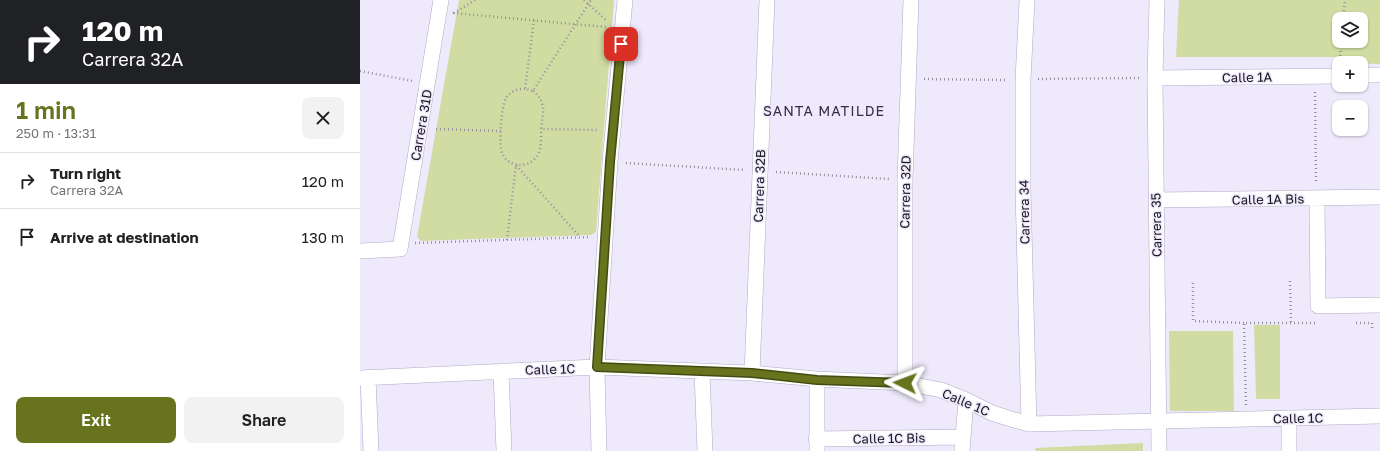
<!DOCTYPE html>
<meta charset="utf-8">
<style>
:root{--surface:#fff;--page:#f2f2f2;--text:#202124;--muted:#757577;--line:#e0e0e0;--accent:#67731d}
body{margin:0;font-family:"Golos Text",sans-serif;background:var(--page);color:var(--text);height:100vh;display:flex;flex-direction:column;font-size:15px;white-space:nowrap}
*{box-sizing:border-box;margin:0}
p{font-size:13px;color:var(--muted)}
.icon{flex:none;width:22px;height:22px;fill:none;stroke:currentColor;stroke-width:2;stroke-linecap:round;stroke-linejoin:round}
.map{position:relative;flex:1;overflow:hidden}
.sheet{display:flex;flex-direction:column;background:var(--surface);width:360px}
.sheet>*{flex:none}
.hud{background:#202124;color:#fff;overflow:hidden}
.fabs{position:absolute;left:972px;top:12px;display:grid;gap:8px}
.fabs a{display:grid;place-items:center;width:36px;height:36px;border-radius:8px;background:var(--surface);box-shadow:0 1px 3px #0004;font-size:20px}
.pin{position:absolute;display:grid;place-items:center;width:34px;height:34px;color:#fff;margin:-17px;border-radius:8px;box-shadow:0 2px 6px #0006}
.me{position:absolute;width:44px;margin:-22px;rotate:273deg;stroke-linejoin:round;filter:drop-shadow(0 0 3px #0008)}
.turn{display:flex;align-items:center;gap:14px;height:84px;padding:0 16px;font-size:18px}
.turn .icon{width:52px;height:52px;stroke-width:2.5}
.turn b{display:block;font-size:28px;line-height:34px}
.round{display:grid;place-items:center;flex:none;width:42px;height:42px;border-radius:8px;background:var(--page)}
.overview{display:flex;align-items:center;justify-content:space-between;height:68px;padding:0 16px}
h1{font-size:24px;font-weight:600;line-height:30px;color:var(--accent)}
.action{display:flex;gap:8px;margin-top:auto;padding:8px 16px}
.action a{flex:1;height:46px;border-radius:8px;background:var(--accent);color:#fff;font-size:16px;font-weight:600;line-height:46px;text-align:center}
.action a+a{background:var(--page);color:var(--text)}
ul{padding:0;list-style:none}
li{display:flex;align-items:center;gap:12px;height:56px;padding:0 16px;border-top:1px solid var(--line)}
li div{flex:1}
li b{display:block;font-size:15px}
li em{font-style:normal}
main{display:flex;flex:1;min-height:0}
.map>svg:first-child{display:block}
</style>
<main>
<section class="sheet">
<div class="hud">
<div class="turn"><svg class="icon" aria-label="right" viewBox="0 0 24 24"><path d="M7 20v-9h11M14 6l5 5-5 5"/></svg><div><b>120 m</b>Carrera 32A</div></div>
</div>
<div class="overview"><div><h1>1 min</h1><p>250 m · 13:31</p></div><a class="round"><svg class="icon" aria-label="close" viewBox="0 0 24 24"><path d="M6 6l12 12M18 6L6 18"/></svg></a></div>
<ul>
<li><svg class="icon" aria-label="right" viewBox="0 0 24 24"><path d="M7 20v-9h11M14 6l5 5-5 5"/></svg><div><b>Turn right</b><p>Carrera 32A</p></div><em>120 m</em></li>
<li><svg class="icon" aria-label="arrive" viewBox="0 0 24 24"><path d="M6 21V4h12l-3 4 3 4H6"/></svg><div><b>Arrive at destination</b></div><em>130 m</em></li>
</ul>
<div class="action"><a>Exit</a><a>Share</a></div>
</section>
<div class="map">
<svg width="1020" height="451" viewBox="0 0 1020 451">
<rect width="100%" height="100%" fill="#eee9fb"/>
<path fill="#d1dca3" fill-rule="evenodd" d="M99 0H254L236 232 231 235 61 241 57 237Z
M819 0H1020V64L982 63 976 57H816ZM979 19H1001V41H979Z
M894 325H920V399H896Z
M809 331H873L874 411H810Z
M783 443V451H676L675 448Z"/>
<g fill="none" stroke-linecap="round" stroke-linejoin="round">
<defs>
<path id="minor" d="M667 0 663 80V190L669 424
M797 0 795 78 799 451
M1001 75H1020
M795 78 979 76
M957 198 958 306 1020 305
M796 200 1020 197
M0 251 40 249 81 0
M141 371 144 451
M342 372 345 451
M392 373 407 0
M8 377 11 451
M0 378 237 367 392 373 457 379 545 383 581 390 606 400 632 413 651 419 669 424 1020 416
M545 383V180L551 0
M456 439 602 437
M239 451 237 367 250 162 265 0
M457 451V379
M602 451 606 400
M929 451V418"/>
</defs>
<use href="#minor" stroke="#b1a9c5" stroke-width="16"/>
<path stroke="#94909e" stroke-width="2.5" stroke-dasharray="1 3" stroke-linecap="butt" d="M115 0 94 13 246 27
M224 0 247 21
M983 19 985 0
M174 20 165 89 173 91 231 0
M980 60 981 41
M0 71 53 81
M564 79 647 80
M678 79 779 78
M165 89C158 88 150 92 146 98 141 106 138 147 143 155 151 169 171 168 178 154 182 147 181 137 181 129
M173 91C187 102 183 113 181 129L237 130
M955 92 956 183
M76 129 141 131
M266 163 385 170
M416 172 530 179
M147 240 156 165 220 237
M55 243 230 237
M930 281 931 323
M833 283V321L884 323
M996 323H1012V331
M886 405 884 323H957"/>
<use href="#minor" stroke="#fff" stroke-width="15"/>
</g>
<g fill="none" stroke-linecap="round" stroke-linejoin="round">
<defs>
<path id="route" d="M261 44 250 162 237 367 392 373 457 380 545 383"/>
</defs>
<use href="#route" stroke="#434b13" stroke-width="10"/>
<use href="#route" stroke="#67731d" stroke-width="7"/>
</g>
<g text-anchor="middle" stroke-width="3" stroke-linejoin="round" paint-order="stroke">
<g font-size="13" fill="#1a1721" stroke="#eee9fb">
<text transform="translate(887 77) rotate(-1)" y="5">Calle 1A</text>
<text transform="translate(61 125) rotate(-80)" y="5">Carrera 31D</text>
<text transform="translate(399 186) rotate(-88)" y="5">Carrera 32B</text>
<text transform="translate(545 192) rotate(-89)" y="5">Carrera 32D</text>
<text transform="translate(908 199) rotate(-1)" y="5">Calle 1A Bis</text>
<text transform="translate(664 212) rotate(-91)" y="5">Carrera 34</text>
<text transform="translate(796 225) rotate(-91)" y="5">Carrera 35</text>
<text transform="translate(190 369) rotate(-2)" y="5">Calle 1C</text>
<text transform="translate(606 402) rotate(23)" y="5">Calle 1C</text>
<text transform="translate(938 418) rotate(-1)" y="5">Calle 1C</text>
<text transform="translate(529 438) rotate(-1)" y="5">Calle 1C Bis</text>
</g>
<g font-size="14" letter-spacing="1" fill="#342d43" stroke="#eee9fb">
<text x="464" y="116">SANTA MATILDE</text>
</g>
</g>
</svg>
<div class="fabs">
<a><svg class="icon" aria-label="layers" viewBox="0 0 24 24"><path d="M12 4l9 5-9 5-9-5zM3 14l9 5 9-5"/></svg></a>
<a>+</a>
<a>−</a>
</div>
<div class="pin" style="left:261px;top:44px;background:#d93025"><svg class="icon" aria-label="arrive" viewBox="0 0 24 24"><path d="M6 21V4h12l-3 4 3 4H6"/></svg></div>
<svg class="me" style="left:545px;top:383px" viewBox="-20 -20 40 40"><path d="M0-17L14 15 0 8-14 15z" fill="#67731d" stroke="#fff" stroke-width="4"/></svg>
</div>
</main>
